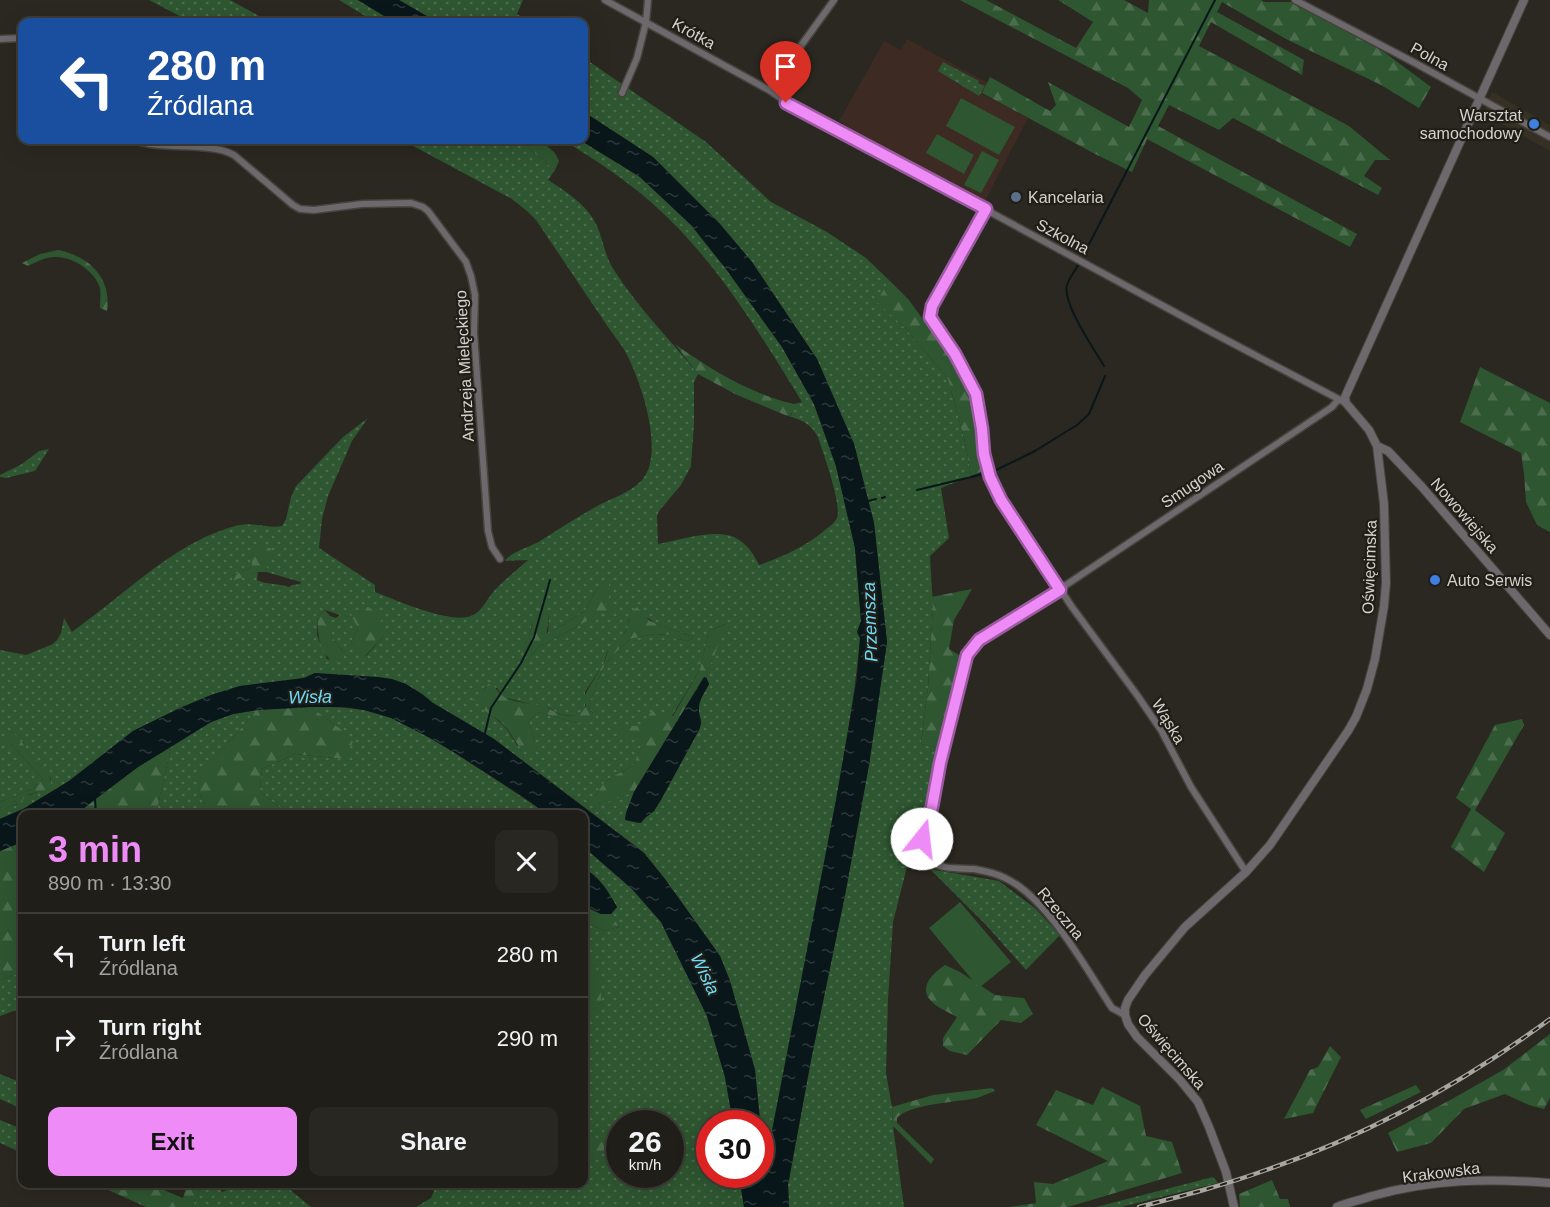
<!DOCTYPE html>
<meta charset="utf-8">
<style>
:root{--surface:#201e18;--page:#282721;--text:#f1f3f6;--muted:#a2a2a2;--line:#3d3c37;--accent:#ef8bf6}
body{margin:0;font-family:Helvetica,sans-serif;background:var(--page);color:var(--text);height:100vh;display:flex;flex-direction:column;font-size:22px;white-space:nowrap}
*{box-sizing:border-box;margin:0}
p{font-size:20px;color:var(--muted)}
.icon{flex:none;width:33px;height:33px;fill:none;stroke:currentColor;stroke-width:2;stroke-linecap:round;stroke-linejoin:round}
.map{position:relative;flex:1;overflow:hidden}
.drawer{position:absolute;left:18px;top:810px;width:570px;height:378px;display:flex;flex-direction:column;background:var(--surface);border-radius:12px;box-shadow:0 6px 24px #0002,0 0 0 2px var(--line)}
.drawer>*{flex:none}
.hud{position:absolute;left:18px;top:18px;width:570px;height:126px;border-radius:12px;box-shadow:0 6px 24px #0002,0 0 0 2px var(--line);background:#1a4fa0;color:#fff;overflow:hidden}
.speed{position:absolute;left:606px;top:1110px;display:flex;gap:12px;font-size:30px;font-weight:700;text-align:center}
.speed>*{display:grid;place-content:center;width:78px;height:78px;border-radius:50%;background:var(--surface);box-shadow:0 6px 24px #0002,0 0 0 2px var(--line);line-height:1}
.speed small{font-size:15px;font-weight:400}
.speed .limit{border:9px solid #d22;background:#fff;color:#111}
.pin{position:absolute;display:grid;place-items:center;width:51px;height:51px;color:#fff;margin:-62px -26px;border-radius:50% 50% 50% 0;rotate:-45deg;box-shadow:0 0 6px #0007}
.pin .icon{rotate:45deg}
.me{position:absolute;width:66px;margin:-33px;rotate:16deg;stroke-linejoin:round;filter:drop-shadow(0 0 4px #0008)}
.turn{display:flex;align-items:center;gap:21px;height:126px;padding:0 30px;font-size:27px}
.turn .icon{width:78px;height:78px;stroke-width:2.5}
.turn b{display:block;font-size:42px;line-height:51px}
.round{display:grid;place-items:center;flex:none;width:63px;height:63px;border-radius:12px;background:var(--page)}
.headline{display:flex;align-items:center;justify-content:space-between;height:102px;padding:0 30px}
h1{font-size:36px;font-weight:700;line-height:45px;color:var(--accent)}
.button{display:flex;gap:12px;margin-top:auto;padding:12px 30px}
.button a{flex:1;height:69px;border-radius:12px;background:var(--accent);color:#111;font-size:24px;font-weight:700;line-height:69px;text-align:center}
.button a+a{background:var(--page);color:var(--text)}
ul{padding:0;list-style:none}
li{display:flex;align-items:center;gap:18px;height:84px;padding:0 30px;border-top:2px solid var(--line)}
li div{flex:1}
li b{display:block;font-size:22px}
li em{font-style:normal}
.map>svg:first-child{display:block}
</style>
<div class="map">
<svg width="1550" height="1207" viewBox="0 0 1550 1207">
<defs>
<pattern id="green-dots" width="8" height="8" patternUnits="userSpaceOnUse" patternTransform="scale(1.5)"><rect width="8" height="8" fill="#2e5630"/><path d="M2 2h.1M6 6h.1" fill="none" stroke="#4b6d4d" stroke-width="1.8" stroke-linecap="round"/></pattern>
<pattern id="forest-firs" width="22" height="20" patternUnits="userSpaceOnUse" patternTransform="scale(1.5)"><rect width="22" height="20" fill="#2e5630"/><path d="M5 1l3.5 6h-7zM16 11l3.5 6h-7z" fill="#4b6d4d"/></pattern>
<pattern id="water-ripples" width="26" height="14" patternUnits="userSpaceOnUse" patternTransform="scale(1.5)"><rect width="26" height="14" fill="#09171b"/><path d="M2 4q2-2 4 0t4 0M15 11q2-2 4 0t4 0" fill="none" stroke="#2c383b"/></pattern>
</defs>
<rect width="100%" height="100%" fill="#2a2820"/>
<path fill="#353023" d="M1492 92 1550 125V151L1484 114Z"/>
<path fill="#3c2a23" d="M907 39 988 83 982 94 1028 118 985 201 880 147 839 121 884 41 901 50Z"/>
<path fill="url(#green-dots)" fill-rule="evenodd" d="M149 0H230L270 22H191Z
M339 0H358L394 22H375Z
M399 0H523L517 14 529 22H437Z
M584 58 706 142 771 202 827 232 866 258 889 280 878 302 906 329 948 379 965 442 971 476 941 488 949 538 930 556 933 607 928 687 921 744 940 748 920 838 914 836 908 845V863L893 922 888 1000 886 1073 892 1107 893 1126 904 1207H789L788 1185 811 1060 845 895 869 765 887 642 874 523 854 444 817 359 752 262 720 224 653 157 584 112Z
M943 62 979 81 978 83 985 86 979 96 938 71Z
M402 140H525L531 150 555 170 548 180C568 193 591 207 599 231 604 245 606 258 614 270 638 308 670 339 698 374L694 382V424L691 466 681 485 659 511 657 516 658 544C682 540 722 525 742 542 750 548 755 557 759 565 784 556 803 548 824 531 828 527 835 523 837 518 842 504 823 453 818 437 810 423 803 421 789 416L792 414 794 404 802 402C759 332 715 259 653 204 625 179 594 159 563 140H580L640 177 691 225 726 269 782 347 814 404 836 466 855 548 861 621 857 632 860 638C853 716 837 794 823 871 805 964 787 1058 768 1152L764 1156 755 1070 730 981 720 956 665 879 644 853 629 841 494 739 433 703 422 694 315 673 304 678 240 686 211 695 180 708 133 731 69 781 23 809 0 819V808L16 805 26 796 47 789 51 779 23 744 7 740 43 779 32 789 0 802V650L26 655 53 644 57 640 61 633 64 618 72 632C93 616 114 600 135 583 166 559 200 534 240 525 254 522 268 529 282 526L286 519 291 497 296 486 343 437 368 418 352 441 328 496 322 519 319 548 375 585V592C396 600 453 626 473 615 482 611 487 599 494 591 504 580 517 570 528 560L505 561C510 552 530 547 540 541 559 529 579 516 599 505 613 498 631 492 642 480 665 454 642 385 628 357 623 346 615 337 608 327L536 220 528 212 512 199ZM270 548 266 572 301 582 300 584 292 585 289 587C278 583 267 585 257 580L258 572 232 580V576L252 567ZM598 586 613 604 606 611C597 611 592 614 587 621L539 647 529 657 524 645 529 637 532 624 549 613 548 634 585 611ZM325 610 340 615 336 618 330 616V631L333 638 343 652V662L327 659 317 635 318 616ZM642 614 655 623 693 637 690 641 676 639 671 635 655 634 630 639 612 656 602 670 588 707 593 713 577 723 538 712 528 722 535 741 517 745C512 738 508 730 503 725 490 711 474 713 485 687L497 688 503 697 534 705H546C554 714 574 720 585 711V692L604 663 607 652 624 633 628 627 629 619ZM352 615 384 636 366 656 351 642 358 628ZM725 624 706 677 709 684C705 692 698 701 699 710 699 720 704 718 699 730L654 811 638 823 625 820 626 813 634 792 599 804 595 796 603 784 613 776 624 771 634 764 644 740 618 733 672 716 700 669 709 631Z
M49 449 35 471 6 478 0 477V475L22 464 39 451Z
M311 707C334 707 357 707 380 714 405 721 428 737 450 750 483 771 515 792 547 814H297L286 813 260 791 262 769 295 754 344 759 342 730Z
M257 710 223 749 199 773 200 795 209 814H156L171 747 211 722 233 714Z
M584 847 632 889 661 922 707 1016 725 1077 733 1123 710 1124V1174L739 1175 744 1207H406H416L431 1198 437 1184H584V1019L601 1002V977L584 951V921L604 931 619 927 611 914 617 907 593 874 584 869ZM620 1124H670V1174H620Z
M930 869 999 881 1035 908 1060 935 1026 970 987 926Z
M22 972V1008L0 1016V980Z
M0 1074 22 1083V1109L0 1099Z
M0 1120 22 1129V1153L0 1143Z
M1213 1177 1218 1183 1121 1207H1096Z
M203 1184H217L222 1192 243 1184H283L311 1207H192Z"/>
<path fill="url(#forest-firs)" d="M960 0H986L1076 48 1093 22 1058 0H1124L1148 13 1149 0H1261L1265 2H1292L1384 52 1431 87 1419 108 1381 85 1286 39 1222 2 1217 12 1304 60 1302 75 1211 22 1199 46 1349 126 1390 160H1375L1364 176 1382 188 1378 195 1233 118 1219 130 1169 105 1158 126 1357 234 1350 247 1147 139 1132 172 1095 154 982 93 990 77 1050 111 1056 105 1048 82 1129 127 1142 100 1128 88Z
M525 140H540L555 153 559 161 555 170 531 150Z
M58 250C89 256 112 278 107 311L100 308C100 301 101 295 100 288 95 271 72 256 55 257 45 257 36 262 28 266L22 263 40 254Z
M889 280 909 300 949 356 979 411 985 470 971 476 965 442 948 379 906 329 877 302Z
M675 344C711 370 751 394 794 404L795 410 789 416 785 415 735 394 698 374Z
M1480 367 1550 403V532L1537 525 1526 502 1524 474 1521 453 1460 422Z
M251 546 271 548 266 572H258L232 581V576L252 567Z
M604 581H607L609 583V599L617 607 615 613C603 610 595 611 587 621L539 647 529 657 521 656C522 649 525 644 528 637 534 627 531 619 539 608L546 609 549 613 547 632 548 634 585 611 598 586Z
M972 589 954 620 949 649 964 658 940 748 921 744 928 687 933 607 931 597Z
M365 605 380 615 384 636 365 656 351 642 358 628 351 615Z
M637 607 650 621 693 637 690 641 676 639 670 635 655 634 630 639 612 656 602 670 588 707 596 718 595 722 577 723 538 712 528 722 535 741 536 748 530 753C515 748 513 734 503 724 495 716 485 715 481 704L476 703 473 700 474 697 483 691 488 684C497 686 496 691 503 696 510 702 536 705 546 705 554 716 582 722 586 705L583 700C588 687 597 675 604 663 607 657 607 650 611 645 615 640 621 637 625 632 631 623 627 616 637 607Z
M325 610 330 616V631L333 638 343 652 344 662 334 663C319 653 317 633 318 616Z
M726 624 706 677H704L634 792 602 804 596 803 595 796 603 784 613 776 624 771 634 764 643 741 617 733 618 726H640L652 711 673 716 700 669 709 631Z
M311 707 342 730 353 742 344 759 295 754 262 769 260 791 286 813 297 814H209L200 795 198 773 223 749 257 710Z
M1522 719 1524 725 1475 810 1505 833 1484 872 1451 847 1471 809 1456 798 1495 725Z
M14 733 47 773C61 793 35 790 26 796 24 798 22 801 19 803 14 806 7 807 0 808V802L32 789 43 779 7 740 10 736Z
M171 747 156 814H77L93 801 138 767Z
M22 842V972L0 980V851Z
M584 906 601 914H611L619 927 604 931 584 921Z
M584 951 601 976V1002L584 1019Z
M945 965 960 972 995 995 1024 998 1033 1014 1021 1023 1001 1020 967 1055 950 1051 943 1046V1038L957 1017C950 1013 936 1007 931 1001 918 987 933 973 945 965Z
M1550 1034V1098L1544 1109 1529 1105 1505 1094 1464 1109 1431 1143 1397 1152 1388 1133 1452 1099 1503 1070Z
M1330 1046 1341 1057 1313 1113 1284 1119 1310 1070 1318 1067Z
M1416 1085 1421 1092 1366 1119 1360 1110Z
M1102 1087 1140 1106 1146 1136 1172 1142 1182 1173 1068 1207H1009L1036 1203 1034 1182 1053 1184 1108 1161 1036 1125 1056 1090 1093 1105Z
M992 1088 995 1091C989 1093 983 1096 977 1098 958 1102 909 1104 897 1118V1123L934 1159 931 1164 893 1126 892 1107 933 1095Z
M584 1133 594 1144 608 1137 619 1136V1148L590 1158 584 1149Z
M1272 1180 1280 1199H1288L1290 1207H1240L1239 1194Z
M95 1184H149L183 1198 187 1184H203L192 1207H146Z"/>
<path fill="#2e5630" d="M961 98 1015 127 999 155 946 126Z
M937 134 974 155 964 174 926 153Z
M982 151 999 160 981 193 964 185Z
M960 902 1011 962 979 988 929 928Z"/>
<path fill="url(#water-ripples)" d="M358 0H399L437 22H394Z
M584 112 653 157 720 224 752 262 817 359 854 444 874 523 887 642 869 765 845 895 811 1060 788 1185 789 1207H744L739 1175 760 1174 761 1131 764 1155 768 1151 836 800 857 678 860 638 857 632 861 621 855 548 836 466 814 404 782 347 726 269 691 225 640 177 580 140H584Z
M315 673 378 677 392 679 406 684 422 694 433 703 494 739 644 853 665 879 720 956 730 981 755 1070 760 1123H733L725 1077 707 1016 661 922 632 889 584 847V814H547L519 794 455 753 430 738 391 718 364 710 345 707H311L257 710 233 714 211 722 138 767 93 801 77 814H22V842L0 851V819L23 809 69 781 133 731 180 708 211 695 240 686 304 678Z
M704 677H706L709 684C705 692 698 701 699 710 699 719 703 720 699 730L661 800 654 811 645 818 641 823 625 820 626 813 634 792Z
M584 869C600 877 608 891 617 907L611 914H601L584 906Z"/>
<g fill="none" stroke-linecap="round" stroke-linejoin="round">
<path stroke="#09171b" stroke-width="2" d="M1084 254 1215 0
M1078 265C1075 271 1069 278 1067 285 1062 303 1094 349 1104 366
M917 490 992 472 1035 451 1077 425 1089 414 1105 376
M882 498 885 497
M868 501 876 499
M485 733 491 708 521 663 534 637 550 580
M95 799 96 814"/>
<defs>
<path id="minor" d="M605 0 769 90 800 111 883 154 1215 334 1346 403
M1295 0 1415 63 1550 137
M0 39 22 38
M769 90 834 0
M622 93 637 58 646 22 648 0
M134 140C163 151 207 141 234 155L293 205 300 209 314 210 362 204 411 203 423 207 428 211 466 262 471 276 475 295 474 333 488 531 492 547 500 559
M985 209 932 306 930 317 955 354 976 394 982 429 984 454 989 477 1001 500 1072 607 1137 695 1161 730 1191 787 1246 872
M915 844C920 849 924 856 930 861 942 870 960 868 974 869 985 871 996 873 1005 878 1047 897 1087 970 1112 1008L1125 1015
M920 849 967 655 979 640 1060 589 1332 407 1338 400"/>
<path id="tertiary" d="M1377 446 1388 451 1422 487 1550 635
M1234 1207 1226 1172 1209 1127 1198 1102 1180 1080 1137 1037 1128 1024 1125 1015V1008L1128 1000 1145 975 1185 927 1246 872 1270 845 1348 731 1356 717 1367 689 1375 659 1384 606 1386 583 1384 504 1377 446 1369 430 1346 403 1345 397 1524 0
M1337 1207C1348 1202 1361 1200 1372 1196 1432 1179 1488 1178 1550 1183"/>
</defs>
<use href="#minor" stroke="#45433c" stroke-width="9"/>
<use href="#tertiary" stroke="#45433c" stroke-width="10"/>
<use href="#minor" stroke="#6c686b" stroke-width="6"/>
<use href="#tertiary" stroke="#6c686b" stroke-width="8"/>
<defs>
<path id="rail" d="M1139 1207C1182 1196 1225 1185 1266 1170 1368 1135 1463 1083 1550 1019"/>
</defs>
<use href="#rail" stroke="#a7a6a0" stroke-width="4.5"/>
<use href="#rail" stroke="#211e17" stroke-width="2" stroke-dasharray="7" stroke-linecap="butt"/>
</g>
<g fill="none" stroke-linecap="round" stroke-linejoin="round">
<defs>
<path id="route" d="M786 103 986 209 932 306 930 317 955 354 976 394 982 429 984 454 990 477 1001 500 1060 590 979 640 967 655 940 763 932 807 922 839"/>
</defs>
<use href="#route" stroke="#9b5aa0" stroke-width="15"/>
<use href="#route" stroke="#ef8bf6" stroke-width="10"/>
</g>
<g fill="#3f7fe0" stroke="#211e17" stroke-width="2">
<circle cx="1534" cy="124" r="6"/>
<circle cx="1435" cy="580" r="6"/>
</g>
<circle fill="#5c6f8a" stroke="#211e17" stroke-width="2" cx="1016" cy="197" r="6"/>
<g text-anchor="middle" stroke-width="4.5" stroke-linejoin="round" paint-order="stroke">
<g font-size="16" fill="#d3d2cd" stroke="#211e17">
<text transform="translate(694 33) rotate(29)" y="6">Krótka</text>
<text transform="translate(1430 56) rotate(29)" y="6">Polna</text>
<text transform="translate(1063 236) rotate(28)" y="6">Szkolna</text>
<text transform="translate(464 366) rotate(-93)" y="6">Andrzeja Mielęckiego</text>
<text transform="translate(1192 484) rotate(-34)" y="6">Smugowa</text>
<text transform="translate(1465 515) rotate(49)" y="6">Nowowiejska</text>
<text transform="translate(1369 567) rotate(-88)" y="6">Oświęcimska</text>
<text transform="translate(1169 721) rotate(59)" y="6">Wąska</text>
<text transform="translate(1061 913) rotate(50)" y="6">Rzeczna</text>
<text transform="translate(1172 1051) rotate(49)" y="6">Oświęcimska</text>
<text transform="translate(1441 1172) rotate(-7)" y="6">Krakowska</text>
</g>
<g font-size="16" fill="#d3d2cd" stroke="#211e17" text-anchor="start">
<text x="1522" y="121" text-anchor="end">Warsztat<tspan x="1522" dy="18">samochodowy</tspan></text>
<text x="1028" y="203">Kancelaria</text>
<text x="1447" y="586">Auto Serwis</text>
</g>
<g font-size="18" font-style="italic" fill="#6cd9f6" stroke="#211e17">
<text transform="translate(870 622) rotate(-92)" y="6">Przemsza</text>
<text transform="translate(310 697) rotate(-1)" y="6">Wisła</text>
<text transform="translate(705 974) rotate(64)" y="6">Wisła</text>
</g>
</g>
</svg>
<div class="speed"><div>26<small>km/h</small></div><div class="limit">30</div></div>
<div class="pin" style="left:786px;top:103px;background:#d93025"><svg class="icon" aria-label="arrive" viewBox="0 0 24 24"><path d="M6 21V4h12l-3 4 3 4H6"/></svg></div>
<svg class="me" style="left:922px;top:839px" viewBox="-20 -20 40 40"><circle r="19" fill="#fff"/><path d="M0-13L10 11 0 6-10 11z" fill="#ef8bf6"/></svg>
<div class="hud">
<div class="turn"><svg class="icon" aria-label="left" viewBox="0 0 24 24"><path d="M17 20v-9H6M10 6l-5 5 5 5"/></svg><div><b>280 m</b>Źródlana</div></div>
</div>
<section class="drawer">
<div class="headline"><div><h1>3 min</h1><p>890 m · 13:30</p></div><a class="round"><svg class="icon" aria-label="close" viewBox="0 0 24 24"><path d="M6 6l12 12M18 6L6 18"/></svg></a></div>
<ul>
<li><svg class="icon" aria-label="left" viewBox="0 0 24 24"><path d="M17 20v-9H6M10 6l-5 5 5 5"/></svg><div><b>Turn left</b><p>Źródlana</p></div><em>280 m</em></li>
<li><svg class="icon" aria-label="right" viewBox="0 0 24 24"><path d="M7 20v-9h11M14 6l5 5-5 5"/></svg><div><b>Turn right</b><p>Źródlana</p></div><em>290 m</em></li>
</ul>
<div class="button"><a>Exit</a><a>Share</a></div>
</section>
</div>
